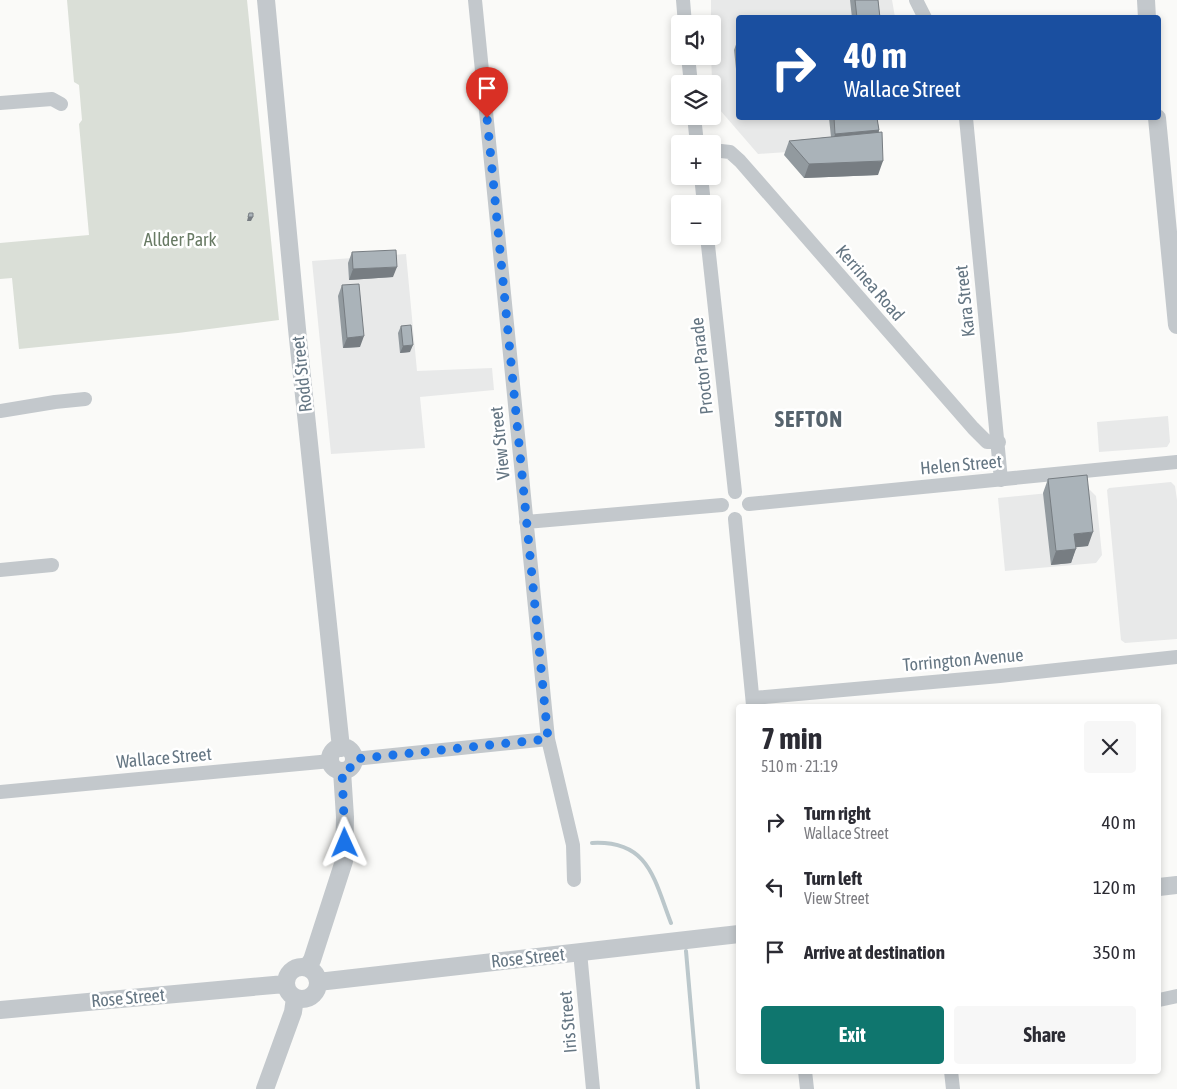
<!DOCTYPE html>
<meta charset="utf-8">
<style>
:root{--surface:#fff;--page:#f7f7f7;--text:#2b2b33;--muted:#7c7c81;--accent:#0f766e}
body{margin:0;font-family:"Asap Condensed",sans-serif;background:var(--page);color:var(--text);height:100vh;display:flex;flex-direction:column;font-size:19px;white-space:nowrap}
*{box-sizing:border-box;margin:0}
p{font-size:16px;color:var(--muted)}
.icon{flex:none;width:28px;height:28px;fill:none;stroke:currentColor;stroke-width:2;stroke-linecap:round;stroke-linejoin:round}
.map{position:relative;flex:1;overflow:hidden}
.drawer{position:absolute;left:736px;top:704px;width:425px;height:370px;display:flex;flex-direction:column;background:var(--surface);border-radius:5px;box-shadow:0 2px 8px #0003}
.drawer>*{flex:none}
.hud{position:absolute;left:736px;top:15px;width:425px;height:105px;border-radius:5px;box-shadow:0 2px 8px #0003;background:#1a4fa0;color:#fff;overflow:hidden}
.buttons{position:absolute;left:671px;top:15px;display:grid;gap:10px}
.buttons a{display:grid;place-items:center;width:50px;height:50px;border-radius:5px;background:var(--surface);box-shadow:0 2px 8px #0003;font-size:25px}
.pin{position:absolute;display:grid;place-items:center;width:42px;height:42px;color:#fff;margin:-51px -21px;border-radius:50% 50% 50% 0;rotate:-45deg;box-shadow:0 0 5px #0007}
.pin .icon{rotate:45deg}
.me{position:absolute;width:55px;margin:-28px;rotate:359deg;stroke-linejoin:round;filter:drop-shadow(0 0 4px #0008)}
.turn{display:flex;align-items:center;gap:18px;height:105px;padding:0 25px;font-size:22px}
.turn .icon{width:65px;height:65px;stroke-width:2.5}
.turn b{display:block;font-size:35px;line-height:42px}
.round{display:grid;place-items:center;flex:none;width:52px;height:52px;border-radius:5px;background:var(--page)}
.overview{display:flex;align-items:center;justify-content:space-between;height:85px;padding:0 25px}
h1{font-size:30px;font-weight:700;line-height:38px}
.cta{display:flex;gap:10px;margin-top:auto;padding:10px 25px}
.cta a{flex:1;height:58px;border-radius:5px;background:var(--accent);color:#fff;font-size:20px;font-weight:700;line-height:58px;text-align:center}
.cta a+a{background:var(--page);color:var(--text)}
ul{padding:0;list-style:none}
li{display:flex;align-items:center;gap:15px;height:65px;padding:0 25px}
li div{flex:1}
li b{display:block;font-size:19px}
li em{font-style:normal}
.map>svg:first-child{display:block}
</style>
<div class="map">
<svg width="1177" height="1089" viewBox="0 0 1177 1089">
<rect width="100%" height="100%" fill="#fafaf8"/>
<path fill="#e8e9e9" d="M711 0H892L895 17 739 18V118H874L877 146 758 154 713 102 711 56H712V24H711Z
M406 254 417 371 492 368 494 390 420 397 425 448 331 454 312 261Z
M1168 416 1170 442 1167 447 1099 452 1097 422Z
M1171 482 1175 486 1177 500V639L1125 643 1121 640 1107 490 1109 488Z
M1089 489 1096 496 1102 555 1096 563 1005 571 998 498Z"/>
<path fill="#dadfd7" d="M67 0H247L279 320 178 333 19 349 12 278 0 279V243L89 235 79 124 82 120 79 85 74 82Z"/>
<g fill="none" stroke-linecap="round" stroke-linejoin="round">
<path stroke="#bbc7cb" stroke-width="4" d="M592 843C649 840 654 879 671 923
M686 951 698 1089"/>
<path stroke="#c3c8cc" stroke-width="14" d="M475 0 548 739 573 845 574 880
M683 0 685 24
M916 0 925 18
M688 56 691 84
M0 103 52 99 61 104
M694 116 697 144
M966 118 1001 480
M712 150 730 152 740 161 973 428 987 442H999
M701 176 704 204
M707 236 735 492
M0 411 55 402 85 399
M749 504 1177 462
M735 519 753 705
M526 522 722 505
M0 570 52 565
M753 698 1000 676 1177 657
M354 759 548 739
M0 792 331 761
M580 952 593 1089
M1159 1000 1177 996
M805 1071 807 1089
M951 1071 953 1089"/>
<path stroke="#c3c8cc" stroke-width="18" d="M266 0 297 329 341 748
M1146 0 1147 18
M1157 118 1177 325
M330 759a12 12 0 1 1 24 0a12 12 0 1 1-24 0Z
M1159 887 1177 885
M286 983a16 16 0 1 1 32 0a16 16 0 1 1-32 0Z
M307 967 312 960 344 861 345 817 342 771
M318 982 739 934
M0 1010 285 984
M265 1089 293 1012 295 998"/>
</g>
<path fill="#929a9f" d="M850 0H878L880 18H852Z
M738 39H739V88H738L734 50Z
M829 118H877L879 130 878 175 804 178 784 155 789 141 831 137Z
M352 252 393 277 349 280 348 263Z
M342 285 360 347 343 348 338 296Z
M401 326 410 352 400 353 398 333Z
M1048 479 1088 546 1076 547 1071 563 1051 565 1043 493Z"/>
<path fill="#777d82" d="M879 130 875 141 832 145 835 134Z
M883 161 878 175 804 178 809 164Z
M248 217H253L251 221H247Z
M397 267 393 277 349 280 353 269Z
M364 336 360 347 343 348 347 338Z
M413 345 410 352 400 353 403 346Z
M1093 532 1088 546 1069 548 1074 534Z
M1076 549 1071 563 1051 565 1056 551Z"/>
<path fill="#aab3b9" stroke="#777d82" d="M855 0H878L880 18H857Z
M834 118H877L879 130 835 134Z
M882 132 883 161 809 164 789 141Z
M249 213H253V217H248Z
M396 250 397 267 353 269 352 252Z
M359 284 364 336 347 338 342 285Z
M411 325 413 345 403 346 401 326Z
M1087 475 1093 532 1074 534 1076 549 1056 551 1048 479Z"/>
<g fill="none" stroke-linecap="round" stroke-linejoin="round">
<path stroke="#1a73e8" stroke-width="9" stroke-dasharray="0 16.2" d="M345 843 342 771 350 768 354 759 548 739 487 118"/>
</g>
<g text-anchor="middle" stroke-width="5" stroke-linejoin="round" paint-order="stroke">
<g font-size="18" fill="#687a64" stroke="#fff">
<text x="180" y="246">Allder Park</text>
</g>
<g font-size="18" fill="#657683" stroke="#fff">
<text transform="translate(870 283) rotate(49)" y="6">Kerrinea Road</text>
<text transform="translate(965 301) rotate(-96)" y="6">Kara Street</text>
<text transform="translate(702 366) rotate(-96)" y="6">Proctor Parade</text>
<text transform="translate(302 374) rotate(-96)" y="6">Rodd Street</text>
<text transform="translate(500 443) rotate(-96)" y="6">View Street</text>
<text transform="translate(961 465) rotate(-5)" y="6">Helen Street</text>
<text transform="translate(963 660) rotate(-5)" y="6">Torrington Avenue</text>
<text transform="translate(164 758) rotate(-5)" y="6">Wallace Street</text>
<text transform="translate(528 958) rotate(-6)" y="6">Rose Street</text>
<text transform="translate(128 998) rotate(-5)" y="6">Rose Street</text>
<text transform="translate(568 1022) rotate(-95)" y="6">Iris Street</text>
</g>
<g font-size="22" font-weight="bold" letter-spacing="1" fill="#57646e" stroke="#fff">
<text x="809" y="427">SEFTON</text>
</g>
</g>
</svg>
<div class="buttons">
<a><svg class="icon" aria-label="sound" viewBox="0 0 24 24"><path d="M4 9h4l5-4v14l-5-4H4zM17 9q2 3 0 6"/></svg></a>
<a><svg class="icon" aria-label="layers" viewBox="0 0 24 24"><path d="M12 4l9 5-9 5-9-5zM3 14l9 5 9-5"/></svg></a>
<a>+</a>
<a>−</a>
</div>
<div class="pin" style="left:487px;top:118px;background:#d93025"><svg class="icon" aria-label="arrive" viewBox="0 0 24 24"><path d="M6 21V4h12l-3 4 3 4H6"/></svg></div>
<svg class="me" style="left:345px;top:843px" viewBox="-20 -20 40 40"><path d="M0-17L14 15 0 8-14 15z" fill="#1a73e8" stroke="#fff" stroke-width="4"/></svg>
<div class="hud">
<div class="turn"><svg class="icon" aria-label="right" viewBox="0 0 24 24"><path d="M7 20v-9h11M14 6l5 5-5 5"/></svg><div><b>40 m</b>Wallace Street</div></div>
</div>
<section class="drawer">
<div class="overview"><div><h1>7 min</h1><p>510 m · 21:19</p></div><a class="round"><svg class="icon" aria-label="close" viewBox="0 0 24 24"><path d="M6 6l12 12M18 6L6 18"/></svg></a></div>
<ul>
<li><svg class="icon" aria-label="right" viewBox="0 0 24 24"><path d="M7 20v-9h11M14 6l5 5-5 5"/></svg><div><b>Turn right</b><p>Wallace Street</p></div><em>40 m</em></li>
<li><svg class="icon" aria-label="left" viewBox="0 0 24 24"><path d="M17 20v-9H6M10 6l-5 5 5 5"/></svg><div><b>Turn left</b><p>View Street</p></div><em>120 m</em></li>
<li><svg class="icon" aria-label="arrive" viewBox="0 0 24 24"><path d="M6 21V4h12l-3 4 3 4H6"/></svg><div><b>Arrive at destination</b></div><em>350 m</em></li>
</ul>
<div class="cta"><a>Exit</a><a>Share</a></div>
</section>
</div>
